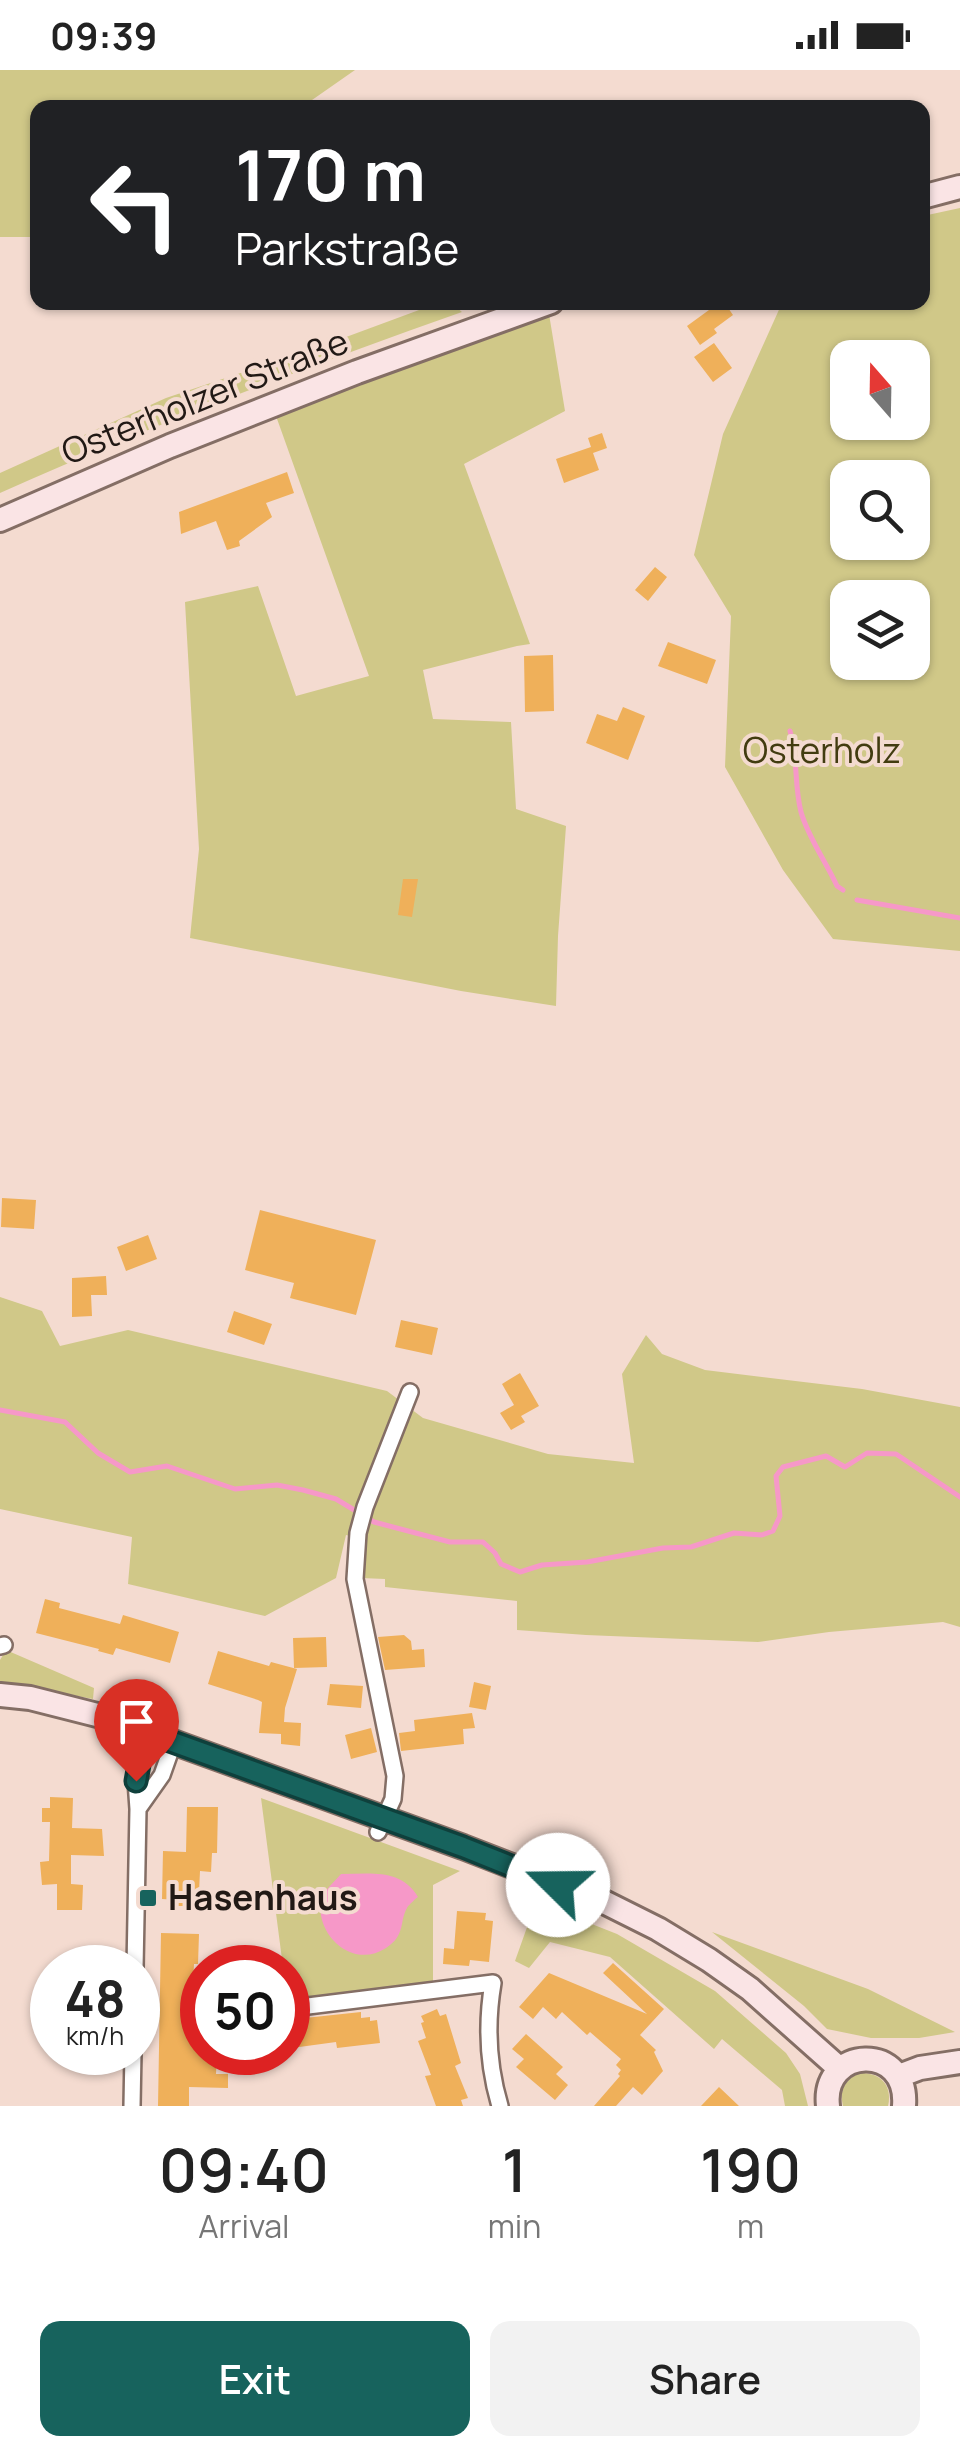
<!DOCTYPE html>
<meta charset="utf-8">
<style>
:root{--surface:#fff;--page:#f2f2f2;--text:#222;--muted:#767676;--accent:#17635d}
body{margin:0;font-family:Manrope,sans-serif;background:var(--page);color:var(--text);height:100vh;display:flex;flex-direction:column;font-size:38px;white-space:nowrap}
*{box-sizing:border-box;margin:0}
p{font-size:32px;color:var(--muted)}
.icon{flex:none;width:55px;height:55px;fill:none;stroke:currentColor;stroke-width:2;stroke-linecap:round;stroke-linejoin:round}
.map{position:relative;height:2036px;overflow:hidden}
.details{display:flex;flex-direction:column;background:var(--surface);flex:1}
.details>*{flex:none}
.guide{position:absolute;left:30px;top:30px;width:900px;height:210px;border-radius:20px;box-shadow:0 2px 8px #0004;background:#202124;color:#fff;overflow:hidden}
.needle{width:65px;rotate:340deg}
.controls{position:absolute;left:830px;top:270px;display:grid;gap:20px}
.controls a{display:grid;place-items:center;width:100px;height:100px;border-radius:20px;background:var(--surface);box-shadow:0 2px 8px #0004;font-size:50px}
.speed{position:absolute;left:30px;top:1875px;display:flex;gap:20px;font-size:50px;font-weight:700;text-align:center}
.speed>*{display:grid;place-content:center;width:130px;height:130px;border-radius:50%;background:var(--surface);box-shadow:0 2px 8px #0004;line-height:1}
.speed small{font-size:25px;font-weight:400}
.speed .limit{border:15px solid #d22;background:#fff;color:#111}
.pin{position:absolute;display:grid;place-items:center;width:85px;height:85px;color:#fff;margin:-102px -42px;border-radius:50% 50% 50% 0;rotate:-45deg;box-shadow:0 0 10px #0007}
.pin .icon{rotate:45deg}
.me{position:absolute;width:110px;margin:-55px;rotate:292deg;stroke-linejoin:round;filter:drop-shadow(0 0 8px #0008)}
.turn{display:flex;align-items:center;gap:35px;height:210px;padding:0 40px;font-size:45px}
.turn .icon{width:130px;height:130px;stroke-width:2.5}
.turn b{display:block;font-size:70px;line-height:85px}
.eta{display:flex;justify-content:space-evenly;align-items:center;height:170px;text-align:center}
.eta b{font-size:60px;font-weight:600;line-height:70px}
.button{display:flex;gap:20px;margin-top:auto;padding:20px 40px}
.button a{flex:1;height:115px;border-radius:20px;background:var(--accent);color:#fff;font-size:40px;font-weight:600;line-height:115px;text-align:center}
.button a+a{background:var(--page);color:var(--text)}
.status{display:flex;justify-content:space-between;align-items:center;height:70px;padding:0 50px;background:var(--surface);direction:ltr}
.status svg{height:28px;fill:currentColor}
.map>svg:first-child{display:block}
</style>
<div class="status"><b>09:39</b><svg viewBox="0 0 49 12"><path d="M0 12V9h3v3zM5 12V6h3v6zM10 12V3h3v9zM15 12V0h3v12zM26 1h20v11H26zM47 4h2v5h-2z"/></svg></div>
<div class="map">
<svg width="960" height="2036" viewBox="0 0 960 2036">
<rect width="100%" height="100%" fill="#f4dbd0"/>
<path fill="#d0c888" fill-rule="evenodd" d="M0 0H355L302 37 38 38V166L32 167H0Z
M960 138V881L833 869 783 800 725 697 731 546 694 485 723 364 782 233 922 232 923 146ZM848 288H912V352H848ZM848 408H912V472H848ZM848 528H912V592H848Z
M438 233H451L462 242C306 297 151 356 0 423V403L166 328 338 270Z
M549 244 565 341 464 394 530 574 517 576 423 600 433 649 511 652 516 739 566 756 558 866 556 936 461 921 190 868 199 779 185 532 258 516 296 626 369 606 276 346Z
M0 1227 42 1241 60 1276 128 1260 387 1321 423 1348 548 1384 634 1393 622 1304 646 1265 662 1284 705 1300 862 1319 960 1337V1557L943 1552 829 1562 758 1572 586 1565 517 1560V1531L385 1517V1509L361 1508 362 1469 346 1465 336 1508 265 1546 128 1514 132 1467 0 1439Z
M6 1580 94 1618 93 1629 29 1617 0 1614V1590Z
M261 1728 460 1801 433 1815V1912L288 1931V1898L283 1897Z
M536 1832 617 1864 715 1921 786 1983 800 2004 808 2036H785L782 2020 722 1969 714 1979 610 1887 550 1872 529 1898 515 1891Z
M712 1862 868 1919 955 1962 919 1968H871L827 1959 804 1936Z
M859 2003C880 2002 893 2015 888 2036H843C839 2020 845 2010 859 2003Z"/>
<path fill="#f698c8" d="M341 1804C370 1804 401 1798 418 1827 417 1827 407 1837 407 1838 399 1852 406 1865 386 1878 348 1903 307 1854 325 1822 329 1816 336 1810 341 1804Z"/>
<g fill="none" stroke-linecap="round" stroke-linejoin="round">
<path stroke="#f698c8" stroke-width="5" d="M790 661C798 687 794 715 801 742 808 767 826 792 837 816L843 820
M857 830 960 848
M0 1340 65 1352 98 1383 130 1402 167 1396 235 1419 277 1415 303 1420 336 1429 374 1452 450 1472H483L495 1483 501 1494 520 1502 542 1495 587 1492 663 1478 691 1477 734 1463 762 1465 773 1461 780 1446 776 1406 783 1397 826 1386 845 1397 867 1383 896 1384 960 1427"/>
</g>
<path fill="#efb05a" d="M720 232H724L733 245 714 259 717 263 700 275 687 256Z
M714 273 732 298 713 312 694 287Z
M602 363 607 378 593 383 599 400 564 413 556 389 591 377 588 368Z
M287 402 294 423 266 433 272 447 239 471 240 476 227 480 216 451 181 464 179 442Z
M655 497 667 507 648 531 635 520Z
M668 572 716 590 707 614 658 596Z
M553 585 554 641 525 642 524 586Z
M623 637 645 646 628 690 586 673 597 644 617 651Z
M403 809H418L412 847 398 845Z
M2 1128 36 1130 34 1159 1 1157Z
M260 1140 376 1170 356 1245 290 1228 294 1213 245 1200Z
M148 1165 157 1189 126 1201 117 1177Z
M106 1206 107 1225H91L92 1246 72 1247V1208Z
M234 1241 272 1254 264 1275 227 1262Z
M401 1250 438 1258 432 1285 395 1277Z
M520 1303 539 1336 521 1346 525 1352 511 1360 500 1343 514 1335 502 1314Z
M45 1529 60 1533 59 1538 120 1554 123 1545 179 1562 170 1593 116 1578 113 1585 98 1581 99 1579 36 1563Z
M404 1565 411 1571 412 1580 424 1579 425 1597 385 1600 378 1567Z
M326 1567 327 1597 294 1598 293 1568Z
M218 1581 269 1596 271 1592 297 1599 285 1638 284 1652 301 1653 300 1676 281 1674V1664L259 1663 262 1632 258 1630 208 1614Z
M474 1612 491 1616 486 1640 469 1637Z
M330 1614 363 1616 361 1638 327 1635Z
M472 1643 475 1658 463 1659 464 1674 401 1681 399 1663 415 1661 414 1650Z
M371 1658 377 1682 351 1689 345 1665Z
M50 1727 73 1728 72 1758 102 1759 104 1786 71 1785V1814L83 1815 82 1840H57V1814L42 1815 40 1792 49 1791 50 1752H42V1738H50Z
M187 1737H218L217 1783H212L211 1802 200 1801 199 1822H192V1836H176L177 1830 162 1829 163 1781 186 1782Z
M457 1841 486 1843 485 1850 493 1851 489 1892 470 1890 469 1896 443 1894 444 1878 454 1879Z
M161 1863 199 1864 198 1894H194L192 1931 198 1932V1971H202V1982H217L216 2004H228V2018L189 2017V2036H158Z
M613 1893 664 1939 640 1965 656 1980 654 1982 663 2001 642 2025 633 2017 616 2036H594L620 2006 618 2004 621 2000 616 1995 621 1989 590 1962 587 1965 562 1942 556 1949 543 1937 533 1949 519 1937 549 1903 647 1944 603 1903Z
M437 1939 440 1946 446 1944 461 1993 455 1996 468 2028 461 2030 463 2036H436L425 2006 431 2005 418 1971 426 1968 421 1953 424 1952 421 1946Z
M361 1942V1948L370 1947V1951L377 1950 380 1973 337 1978 336 1972 292 1978 289 1955 296 1954V1951L305 1950V1948Z
M526 1964 563 1997 556 2004 568 2015 555 2030 516 1997 524 1989 512 1979Z
M719 2017 739 2036H701Z"/>
<g fill="none" stroke-linecap="round" stroke-linejoin="round">
<defs>
<path id="street" d="M0 1576 4 1575
M138 1739 162 1705 174 1671
M378 1762 393 1729 395 1706 355 1509 358 1463 365 1437 410 1322
M135 1898 138 1739 136 1711 145 1661
M300 1937 493 1913C486 1954 488 1996 500 2036
M132 2036 133 1982"/>
<path id="secondary" d="M922 127 960 117
M0 450 170 376 357 302 551 232
M0 1625 30 1628 101 1646 463 1777 604 1832 658 1859 709 1890 750 1919 840 1999
M899 2006 920 1998 960 1992
M828 2036C821 1976 909 1972 904 2036"/>
</defs>
<use href="#street" stroke="#846e65" stroke-width="20"/>
<use href="#secondary" stroke="#846e65" stroke-width="28"/>
<use href="#street" stroke="#fff" stroke-width="15"/>
<use href="#secondary" stroke="#fae4e5" stroke-width="22"/>
</g>
<g fill="none" stroke-linecap="round" stroke-linejoin="round">
<defs>
<path id="route" d="M136 1711 145 1662 463 1777 558 1815"/>
</defs>
<use href="#route" stroke="#0f403c" stroke-width="25"/>
<use href="#route" stroke="#17635d" stroke-width="18"/>
</g>
<rect fill="#17635d" stroke="#f4dbd0" stroke-width="4" x="138" y="1818" width="20" height="20" rx="5"/>
<g text-anchor="middle" stroke-width="8" stroke-linejoin="round" paint-order="stroke">
<g font-size="35" fill="#211915" stroke="#f4dbd0">
<text transform="translate(205 327) rotate(-22)" y="12">Osterholzer Straße</text>
</g>
<g font-size="35" fill="#423c10" stroke="#f4dbd0">
<text x="822" y="693">Osterholz</text>
</g>
<g font-size="35" font-weight="bold" fill="#211915" stroke="#f4dbd0" text-anchor="start">
<text x="168" y="1840">Hasenhaus</text>
</g>
</g>
</svg>
<div class="controls">
<a><svg class="needle" viewBox="-14 -14 28 28"><path d="M0-13l5 13h-10z" fill="#e53935"/><path d="M0 13l5-13h-10z" fill="#767676"/></svg></a>
<a><svg class="icon" aria-label="search" viewBox="0 0 24 24"><circle cx="10" cy="10" r="6"/><path d="M15 15l6 6"/></svg></a>
<a><svg class="icon" aria-label="layers" viewBox="0 0 24 24"><path d="M12 4l9 5-9 5-9-5zM3 14l9 5 9-5"/></svg></a>
</div>
<div class="speed"><div>48<small>km/h</small></div><div class="limit">50</div></div>
<div class="pin" style="left:136px;top:1711px;background:#d93025"><svg class="icon" aria-label="arrive" viewBox="0 0 24 24"><path d="M6 21V4h12l-3 4 3 4H6"/></svg></div>
<svg class="me" style="left:558px;top:1815px" viewBox="-20 -20 40 40"><circle r="19" fill="#fff"/><path d="M0-13L10 11 0 6-10 11z" fill="#17635d"/></svg>
<div class="guide">
<div class="turn"><svg class="icon" aria-label="left" viewBox="0 0 24 24"><path d="M17 20v-9H6M10 6l-5 5 5 5"/></svg><div><b>170 m</b>Parkstraße</div></div>
</div>
</div>
<section class="details">
<div class="eta">
<div><b>09:40</b><p>Arrival</p></div>
<div><b>1</b><p>min</p></div>
<div><b>190</b><p>m</p></div>
</div>
<div class="button"><a>Exit</a><a>Share</a></div>
</section>
